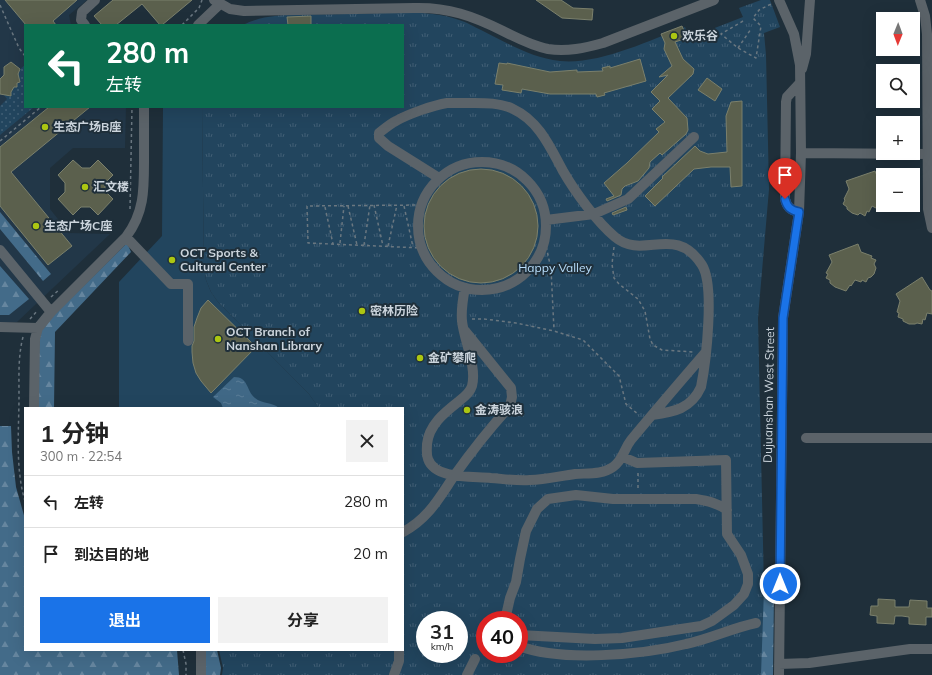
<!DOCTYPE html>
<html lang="zh">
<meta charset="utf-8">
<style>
:root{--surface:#fff;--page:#f2f2f2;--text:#222;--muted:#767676;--line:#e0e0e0;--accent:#1a73e8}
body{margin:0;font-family:Mulish,"Noto Sans SC",sans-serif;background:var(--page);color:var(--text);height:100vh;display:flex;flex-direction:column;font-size:15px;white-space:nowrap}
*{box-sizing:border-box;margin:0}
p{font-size:13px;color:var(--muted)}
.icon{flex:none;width:22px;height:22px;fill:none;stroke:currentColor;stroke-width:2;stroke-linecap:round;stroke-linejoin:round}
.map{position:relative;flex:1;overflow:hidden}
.drawer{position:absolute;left:24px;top:407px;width:380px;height:244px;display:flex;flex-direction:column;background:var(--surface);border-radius:0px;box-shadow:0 4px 16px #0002}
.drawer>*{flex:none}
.guide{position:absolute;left:24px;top:24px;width:380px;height:84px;border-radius:0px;box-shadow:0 4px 16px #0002;background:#0b6e4f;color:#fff;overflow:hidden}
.needle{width:26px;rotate:181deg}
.tools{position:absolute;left:876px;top:12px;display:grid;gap:8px}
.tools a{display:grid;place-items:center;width:44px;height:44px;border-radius:0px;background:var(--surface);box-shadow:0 4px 16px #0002;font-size:20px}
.speed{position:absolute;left:416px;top:611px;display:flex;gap:8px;font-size:20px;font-weight:700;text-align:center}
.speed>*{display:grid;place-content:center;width:52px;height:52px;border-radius:50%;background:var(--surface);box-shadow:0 4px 16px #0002;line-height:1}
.speed small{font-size:10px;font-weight:400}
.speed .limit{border:6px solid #d22;background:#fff;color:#111}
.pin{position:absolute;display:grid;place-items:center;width:34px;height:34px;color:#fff;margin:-41px -17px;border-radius:50% 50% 50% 0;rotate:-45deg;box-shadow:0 0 4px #0007}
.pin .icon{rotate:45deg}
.me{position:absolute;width:44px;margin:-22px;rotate:0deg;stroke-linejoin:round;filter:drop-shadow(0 0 3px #0008)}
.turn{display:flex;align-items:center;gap:14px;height:84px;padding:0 16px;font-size:18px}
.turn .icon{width:52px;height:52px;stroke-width:2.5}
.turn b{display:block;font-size:28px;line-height:34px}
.round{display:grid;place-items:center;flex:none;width:42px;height:42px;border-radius:0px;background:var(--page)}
.headline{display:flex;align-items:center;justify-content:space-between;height:68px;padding:0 16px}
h1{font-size:24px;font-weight:700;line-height:30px}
.button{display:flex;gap:8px;margin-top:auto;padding:8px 16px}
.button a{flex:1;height:46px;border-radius:0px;background:var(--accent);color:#fff;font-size:16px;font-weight:700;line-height:46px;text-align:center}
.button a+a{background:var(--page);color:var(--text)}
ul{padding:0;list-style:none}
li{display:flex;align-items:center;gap:12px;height:52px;padding:0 16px;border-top:1px solid var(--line)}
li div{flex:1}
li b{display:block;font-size:15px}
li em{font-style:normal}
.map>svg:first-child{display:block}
</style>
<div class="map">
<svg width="932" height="675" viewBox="0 0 932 675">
<defs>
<pattern id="forest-firs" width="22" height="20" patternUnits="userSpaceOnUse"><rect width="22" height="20" fill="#436b89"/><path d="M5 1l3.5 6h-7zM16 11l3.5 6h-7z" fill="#66869f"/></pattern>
<pattern id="park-tufts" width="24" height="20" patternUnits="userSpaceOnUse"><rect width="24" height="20" fill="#22455e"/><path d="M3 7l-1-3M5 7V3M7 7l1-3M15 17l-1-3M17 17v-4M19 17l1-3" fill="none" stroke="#415f75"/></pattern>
<pattern id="garden-dots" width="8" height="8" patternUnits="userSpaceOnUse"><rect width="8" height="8" fill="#22455e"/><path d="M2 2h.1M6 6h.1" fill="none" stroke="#415f75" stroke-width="1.8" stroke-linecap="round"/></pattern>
<pattern id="water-ripples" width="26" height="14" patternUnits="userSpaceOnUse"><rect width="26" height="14" fill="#406886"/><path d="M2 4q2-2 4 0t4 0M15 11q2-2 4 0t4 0" fill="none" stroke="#5a7d97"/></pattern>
</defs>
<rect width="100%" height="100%" fill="#1f2f3a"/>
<path fill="#223748" d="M0 0H87L69 15 71 25H25V107H126L125 148H73L50 168V209L69 233 110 234 17 322H0Z"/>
<path fill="#22455e" d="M163 107H202L204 268 206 280 211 292 218 302 309 394 319 408 119 407V282L162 236Z"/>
<path fill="url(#forest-firs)" d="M0 212 51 274 43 281 0 229Z
M127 243 131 252 55 332 54 408H36L40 329Z
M0 266 29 299 9 315H0Z
M0 426H11L12 452 16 487 25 519V650H177L179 675H0Z
M774 593 773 675H646L751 597Z
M203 650H217L221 668 220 675H203Z"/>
<path fill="url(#park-tufts)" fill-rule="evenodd" d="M761 0H770L780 27 764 33 766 55 769 189 758 318 764 589 761 675H222L223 668 219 650H403V408H319L309 394 218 302 211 292 206 280 204 268 202 107H403V25H243C253 20 264 17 275 16 298 13 322 15 345 14 380 14 427 8 459 20 467 22 474 27 481 30 507 43 531 58 560 61 598 65 648 41 685 27L689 38 743 17 739 8ZM425 620H459V654H425ZM485 620H519V654H485Z"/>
<path fill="url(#garden-dots)" d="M25 65V107H34L0 135V106L7 99 0 90V86Z"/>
<path fill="url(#water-ripples)" d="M234 377C249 377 246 391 255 398 262 404 272 402 279 408H223L221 403 213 397Z"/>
<path fill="#5b604d" stroke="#7b806c" d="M5 0H77L53 21 56 25H26Z
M113 0H192L162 25H160L142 4 116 25H102L94 16Z
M536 0H561L573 8 593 9 592 20 562 18Z
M311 16V25H288L287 17Z
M682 26 687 38 675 42 683 59 694 69 693 74 668 98 687 118 688 130 686 134 662 155 660 153 650 162 649 168 638 181 625 186 622 189 621 195 607 201 606 199 614 196 604 183 627 163 659 132 656 129 665 122 652 109 660 101 651 92 668 75 659 77 672 66 664 49 665 43 661 34Z
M640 59 646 81 604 93 605 95 597 97 596 94H550L522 89 521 93 502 90 503 85 495 84 499 63 507 64V63L550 72 577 70V72L603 71 602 68 610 66V68Z
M11 62 20 69 18 74 20 82 17 83V87H14L11 92V96L0 94V79L4 75V67Z
M707 78 722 89 715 101 698 90Z
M742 101V186L731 187 730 167H711L694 169 655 206 645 196 663 178 662 177 695 146 700 151 708 154 727 152 726 116 731 102Z
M49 107H90L11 172 72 246 48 265 0 206V147Z
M73 160 82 168H90L98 160 113 175 105 183V191L113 199 98 215 90 207H81L73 215 58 199 65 192V183L58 175Z
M424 226a57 57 0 1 1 114 0a57 57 0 1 1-114 0Z
M875 171 881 185 883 186V208L879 207 878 209 872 206 869 212 867 211 865 216 860 213 858 215 852 213 847 209V207L843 204 845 200 844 199 849 189 846 181Z
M626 207 627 210 613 215 612 213Z
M858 244 861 252 872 256 871 258 876 260 874 264 876 268 874 274 871 277 868 278 866 282 862 280 861 282 855 280 851 286 850 285 846 291 835 287 830 283V280L826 278 828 274 826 273 832 262 829 255Z
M922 277 930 290 932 291V314L927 313 925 320 923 319 922 324 917 323 915 324H909L903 321V319L898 317 899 313 897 312 900 301 896 294Z
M208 300 256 347 211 393 201 381 196 373 193 363 192 352V346L194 341V327L197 318 201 308Z
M878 599 895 600V607H909L910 600 927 601V608H932V617H926V625L909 624V617L902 616H895L894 624 877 623V616L870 615 871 606H878Z"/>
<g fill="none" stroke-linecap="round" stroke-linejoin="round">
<path stroke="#6a7780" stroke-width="1.5" stroke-dasharray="3 3" stroke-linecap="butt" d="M0 5 19 48 25 56
M743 21 721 34 738 48 756 58 761 26 753 18 759 10 771 4
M182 25 199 8 202 0
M738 48 751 29
M0 141 41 107
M374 205 383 246
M421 205 307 206 308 243 422 248
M348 206 357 245
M404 206 413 247
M325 207 333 244
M130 209 132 107
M545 241 551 269 554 330
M340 243 344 206
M364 245 370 205
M388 246 397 205
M614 247 612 264 614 278 619 284 638 299 645 311 650 339 653 345 662 350 694 352
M51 297 60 289
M30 319 38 310
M472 319H484L516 323 554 331 583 340 619 376 626 404 639 415
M23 337C18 356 19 376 19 396 19 429 15 468 25 501
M638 473V489
M183 650 186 664V675"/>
<path stroke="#5b6369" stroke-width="10" d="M214 0 230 9 244 11 414 8C448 7 473 16 503 31 517 38 532 46 548 49 567 52 585 48 603 43L714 0
M920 0 925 16 927 34 928 209 932 228
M85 25 81 20 82 12 95 0
M198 25 220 4
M802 69 806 54 810 0
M801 153 928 154
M418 226a64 64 0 1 1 128 0a64 64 0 1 1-128 0Z
M439 178 388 146 379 138V133C384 129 390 124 396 121 408 114 434 105 447 103 453 103 460 103 466 103 481 103 499 102 513 109 539 121 550 147 563 171 575 192 597 222 615 237 643 261 675 223 702 265 715 285 706 362 701 387 691 409 674 412 652 415
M799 212C790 210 787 207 785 199L786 102 787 97 800 83
M546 220 594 214 628 199 694 137
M126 237 171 284H188V341
M0 250 51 312
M465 288C463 298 461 310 462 321 464 340 477 367 472 386 470 393 464 397 458 402 444 413 429 425 427 444 427 449 426 454 428 459 435 480 474 476 491 478 504 479 517 481 530 480 545 480 560 476 575 474 587 473 602 475 613 467 624 459 623 450 631 440 655 411 680 382 705 353
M0 327 38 328
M34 408 35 339 38 328 51 312 126 237C145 212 144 188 144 157 144 140 144 124 144 107
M806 438H932
M403 532C428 519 439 498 454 476 471 452 490 428 510 406L512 397 511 388 465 331
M505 620 510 598 516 582 520 559 526 531 537 509 548 499 576 495 613 499H696C708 501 717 503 727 510
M519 635 595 639 622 638 681 629 701 626 712 621 734 605 744 594 748 584V574L741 555 727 534 726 460 637 463 623 457
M519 646C561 662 642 655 686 644 710 639 732 628 756 623
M201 650V675
M779 664 809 663 910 649H932
M394 675 399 661V650
M467 675 475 659
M779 675 783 318 799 212 801 153 800 65 794 34 779 0"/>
</g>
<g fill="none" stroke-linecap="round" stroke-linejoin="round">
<defs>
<path id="route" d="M780 584 783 318 799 212C790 210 787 207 785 199"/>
</defs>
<use href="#route" stroke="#114b97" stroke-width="10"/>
<use href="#route" stroke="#1a73e8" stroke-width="7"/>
</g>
<g fill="#acc612" stroke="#1f2f3a" stroke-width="1.5">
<circle cx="674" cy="36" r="4"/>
<circle cx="45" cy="127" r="4"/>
<circle cx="85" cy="187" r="4"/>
<circle cx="36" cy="226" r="4"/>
<circle cx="172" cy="260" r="4"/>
<circle cx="362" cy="311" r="4"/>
<circle cx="218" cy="339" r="4"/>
<circle cx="420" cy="358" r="4"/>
<circle cx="467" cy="410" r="4"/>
</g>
<g text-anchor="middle" stroke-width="4" stroke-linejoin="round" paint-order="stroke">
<g font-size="12" font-weight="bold" fill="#ccd5dd" stroke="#1f2f3a" text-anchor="start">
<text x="682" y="40">欢乐谷</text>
<text x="53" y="131">生态广场B座</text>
<text x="93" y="191">汇文楼</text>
<text x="44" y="230">生态广场C座</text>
<text x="180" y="257">OCT Sports &amp;<tspan x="180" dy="14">Cultural Center</tspan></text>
<text x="370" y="315">密林历险</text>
<text x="226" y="336">OCT Branch of<tspan x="226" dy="14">Nanshan Library</tspan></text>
<text x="428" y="362">金矿攀爬</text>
<text x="475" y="414">金涛骇浪</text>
</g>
<g font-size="12" fill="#b8defc" stroke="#1f2f3a">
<text x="555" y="272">Happy Valley</text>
</g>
<g font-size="12" fill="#ccd5dd" stroke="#1f2f3a">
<text transform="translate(769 395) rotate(-89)" y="4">Dujuanshan West Street</text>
</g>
</g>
</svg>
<div class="tools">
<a><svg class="needle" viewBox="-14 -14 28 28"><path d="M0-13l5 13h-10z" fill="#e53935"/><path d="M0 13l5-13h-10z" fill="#767676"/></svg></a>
<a><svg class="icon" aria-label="search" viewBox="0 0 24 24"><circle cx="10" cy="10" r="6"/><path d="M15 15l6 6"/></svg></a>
<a>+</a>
<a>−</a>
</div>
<div class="speed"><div>31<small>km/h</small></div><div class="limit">40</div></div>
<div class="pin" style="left:785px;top:199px;background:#d93025"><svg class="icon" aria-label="arrive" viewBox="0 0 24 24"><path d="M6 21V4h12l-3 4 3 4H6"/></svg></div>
<svg class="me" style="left:780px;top:584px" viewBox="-20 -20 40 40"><circle r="17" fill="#1a73e8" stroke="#fff" stroke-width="3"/><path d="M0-11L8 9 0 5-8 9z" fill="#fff"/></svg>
<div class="guide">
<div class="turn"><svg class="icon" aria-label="left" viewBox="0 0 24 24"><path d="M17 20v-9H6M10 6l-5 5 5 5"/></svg><div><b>280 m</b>左转</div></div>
</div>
<section class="drawer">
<div class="headline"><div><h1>1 分钟</h1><p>300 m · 22:54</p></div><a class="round"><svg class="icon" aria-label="close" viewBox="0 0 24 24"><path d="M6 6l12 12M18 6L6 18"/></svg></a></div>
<ul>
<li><svg class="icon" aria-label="left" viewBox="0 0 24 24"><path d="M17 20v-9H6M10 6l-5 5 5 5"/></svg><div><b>左转</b></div><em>280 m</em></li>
<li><svg class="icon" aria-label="arrive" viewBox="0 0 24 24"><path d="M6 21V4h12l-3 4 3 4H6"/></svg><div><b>到达目的地</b></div><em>20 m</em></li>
</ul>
<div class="button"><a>退出</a><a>分享</a></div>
</section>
</div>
